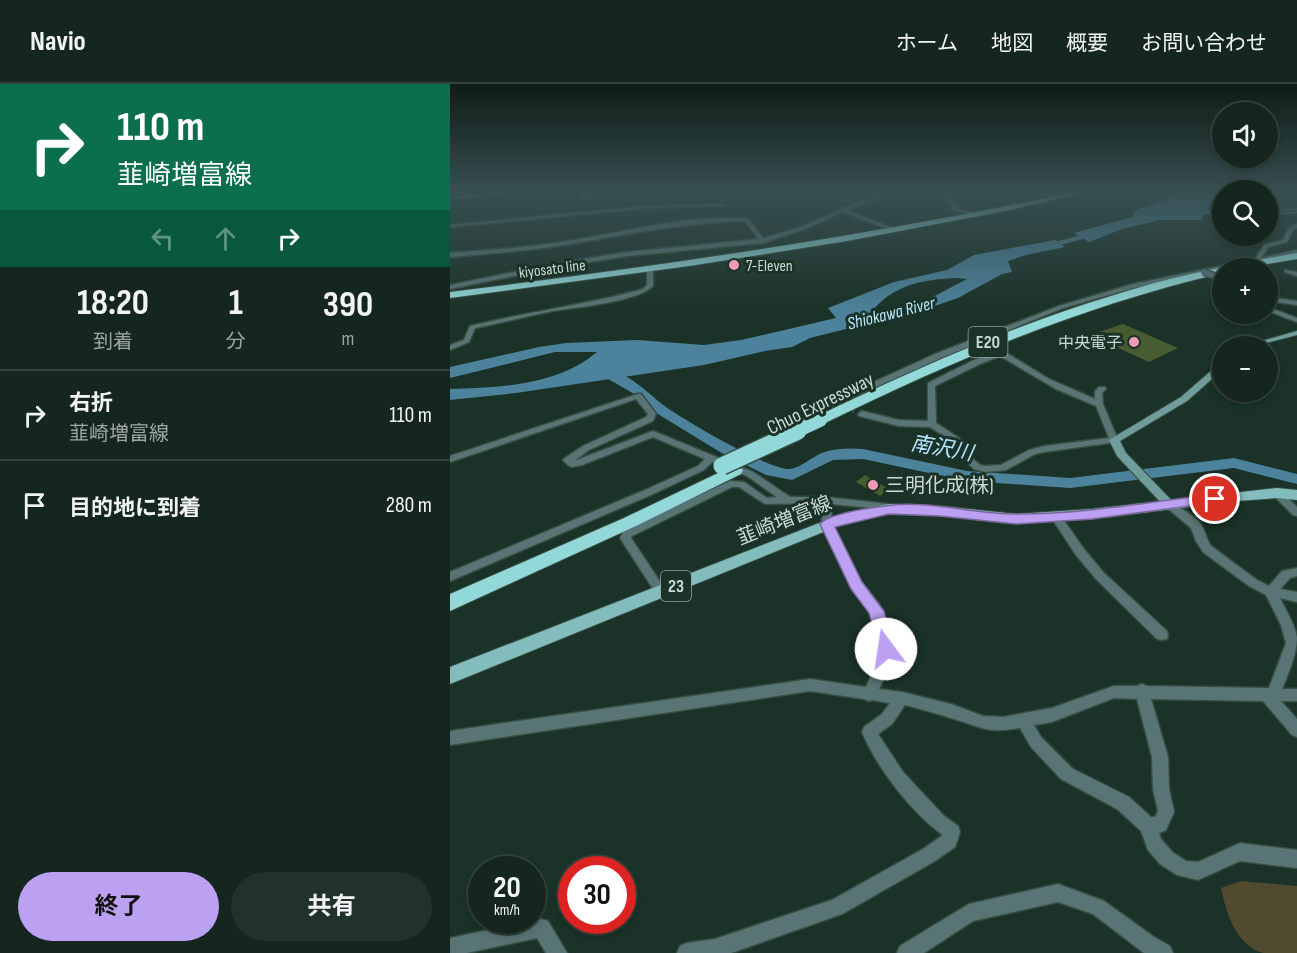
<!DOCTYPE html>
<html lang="ja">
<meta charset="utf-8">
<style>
:root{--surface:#14261d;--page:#21322a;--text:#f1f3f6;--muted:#9da5a4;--line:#33433b;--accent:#bca0f2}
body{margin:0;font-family:"Sofia Sans Condensed","Noto Sans JP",sans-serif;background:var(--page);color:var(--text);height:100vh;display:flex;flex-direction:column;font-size:22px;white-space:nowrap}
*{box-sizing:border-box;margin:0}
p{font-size:20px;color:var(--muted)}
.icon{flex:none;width:33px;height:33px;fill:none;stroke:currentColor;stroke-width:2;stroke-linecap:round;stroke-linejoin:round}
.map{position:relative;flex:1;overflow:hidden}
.drawer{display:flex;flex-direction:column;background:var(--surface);width:450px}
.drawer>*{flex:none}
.hud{background:#0b6e4f;color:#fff;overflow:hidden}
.buttons{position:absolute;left:762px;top:18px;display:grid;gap:12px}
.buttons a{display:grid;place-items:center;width:66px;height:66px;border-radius:50%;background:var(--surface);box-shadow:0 3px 9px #0003,0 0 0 2px var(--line);font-size:30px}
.speed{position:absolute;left:18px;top:772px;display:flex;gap:12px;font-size:30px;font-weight:700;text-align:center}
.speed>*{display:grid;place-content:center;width:78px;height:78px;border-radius:50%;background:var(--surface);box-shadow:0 3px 9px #0003,0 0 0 2px var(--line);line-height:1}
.speed small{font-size:15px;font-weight:400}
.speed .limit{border:9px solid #d22;background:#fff;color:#111}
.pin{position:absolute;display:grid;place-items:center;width:51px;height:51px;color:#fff;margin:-26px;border:3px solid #fff;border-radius:50%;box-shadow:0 2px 6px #0007}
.me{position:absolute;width:66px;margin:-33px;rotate:346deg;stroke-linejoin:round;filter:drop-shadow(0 0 4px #0008)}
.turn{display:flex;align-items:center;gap:21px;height:126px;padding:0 18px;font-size:27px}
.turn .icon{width:78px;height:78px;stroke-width:2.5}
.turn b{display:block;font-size:42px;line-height:51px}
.lanes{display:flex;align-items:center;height:57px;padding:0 18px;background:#0003;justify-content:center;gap:30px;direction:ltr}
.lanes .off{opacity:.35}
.eta{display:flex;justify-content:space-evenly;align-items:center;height:102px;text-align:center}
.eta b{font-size:36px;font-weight:700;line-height:42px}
.cta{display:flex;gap:12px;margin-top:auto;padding:12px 18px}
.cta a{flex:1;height:69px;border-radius:36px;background:var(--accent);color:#111;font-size:24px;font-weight:700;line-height:69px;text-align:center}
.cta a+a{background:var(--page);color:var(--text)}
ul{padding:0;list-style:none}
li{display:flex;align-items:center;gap:18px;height:90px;padding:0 18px;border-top:2px solid var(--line)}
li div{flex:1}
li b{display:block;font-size:22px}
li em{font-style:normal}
header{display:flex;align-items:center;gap:36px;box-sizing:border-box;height:84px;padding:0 30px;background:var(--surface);border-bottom:2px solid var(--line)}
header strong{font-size:28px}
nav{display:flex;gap:33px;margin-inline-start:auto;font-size:21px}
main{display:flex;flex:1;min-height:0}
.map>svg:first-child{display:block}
</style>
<header>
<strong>Navio</strong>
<nav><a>ホーム</a><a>地図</a><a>概要</a><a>お問い合わせ</a></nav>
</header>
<main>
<section class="drawer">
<div class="hud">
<div class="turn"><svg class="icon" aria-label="right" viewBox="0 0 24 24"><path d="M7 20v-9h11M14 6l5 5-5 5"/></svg><div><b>110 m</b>韮崎増富線</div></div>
<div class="lanes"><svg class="icon off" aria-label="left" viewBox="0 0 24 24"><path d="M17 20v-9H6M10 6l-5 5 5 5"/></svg><svg class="icon off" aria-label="ahead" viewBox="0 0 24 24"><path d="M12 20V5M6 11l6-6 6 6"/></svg><svg class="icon" aria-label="right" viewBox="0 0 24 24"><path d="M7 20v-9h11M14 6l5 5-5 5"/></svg></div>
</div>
<div class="eta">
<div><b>18:20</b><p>到着</p></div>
<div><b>1</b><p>分</p></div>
<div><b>390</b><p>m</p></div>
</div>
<ul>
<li><svg class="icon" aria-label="right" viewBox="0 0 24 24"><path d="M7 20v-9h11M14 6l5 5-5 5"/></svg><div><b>右折</b><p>韮崎増富線</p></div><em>110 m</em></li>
<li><svg class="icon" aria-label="arrive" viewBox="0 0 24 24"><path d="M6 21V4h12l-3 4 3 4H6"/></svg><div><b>目的地に到着</b></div><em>280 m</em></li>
</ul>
<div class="cta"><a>終了</a><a>共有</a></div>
</section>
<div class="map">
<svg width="847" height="869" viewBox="0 0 847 869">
<rect width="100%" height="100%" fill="#1a3227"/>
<path fill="#514a2e" d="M791 797 847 802V869C837 869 823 869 813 869 786 861 776 829 771 804Z"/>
<path fill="#4c829b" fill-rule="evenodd" d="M724 108H770L750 136H710L672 145 639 158 624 149 682 133 686 126 708 118Z
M605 156 615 163 576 171 558 177 562 188 552 190 508 214 476 225 360 254 342 263 315 267 254 281 66 309 0 316V305C51 303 106 302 147 268H105L0 294V283L89 263 116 259 187 256 254 261 291 256 386 234 378 224 444 198 497 186 524 171ZM505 194 517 195 475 217 421 229C442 201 471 196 505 194Z"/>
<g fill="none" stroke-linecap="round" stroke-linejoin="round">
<path fill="#4c829b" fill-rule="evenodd" d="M748 125 772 128V132L745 129 744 127Z
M847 125V129L818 132V128Z
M653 145 657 147 656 149 587 167 583 164Z
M158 285C179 290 196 307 212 320 230 334 319 386 339 385 349 385 362 373 372 369 385 364 399 364 413 365L517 387 620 394 784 374 847 390V400L784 384 620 404 517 397 413 375 383 376 342 396 316 391 270 368 203 327 186 311 153 292 151 289 153 286Z"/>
</g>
<path fill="#485c32" d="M673 240 728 264 699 278 640 251Z
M415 391 439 405 430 412 406 398Z"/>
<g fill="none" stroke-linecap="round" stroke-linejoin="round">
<path stroke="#354b41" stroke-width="8" stroke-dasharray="8 4" stroke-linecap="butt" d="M388 316 412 330"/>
<defs>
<path id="street" d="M132 108H136V113L209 108 134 115 132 114Z
M261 108H326L324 109Z
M442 108H447L397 126 448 146 446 148 393 128 355 145 313 159 177 172 103 184 0 205V201L103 180 177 168 309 155 295 137C232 138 171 152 109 162 73 167 36 170 0 173V169C41 166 83 163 124 156 180 147 240 130 298 135L313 154 351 143 405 119Z
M534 108H557L494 112 507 120 505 123 529 131 527 133 499 124 502 121 488 111Z
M587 108H593L611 113 609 114Z
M273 120 275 122 196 124 0 143V141L196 122Z
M847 124V126L826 128 824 127Z
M847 140V143L843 146 837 158 818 163 811 174 847 166V170L684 204 613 224 491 274 330 346H324L323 344 485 270 609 222 683 200 805 175 814 161 833 156 839 144Z
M200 185 203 187V202C187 218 127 223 103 227 77 232 51 239 25 244L19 258 0 266V261L14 256 20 242C77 228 136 221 193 205L197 201V187Z
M835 186 847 188V192L835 188Z
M818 213 847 217V221L818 217Z
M818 223 847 234V238L818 227Z
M544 265H550L599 295 645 315V307L649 303H655L656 305 652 309 653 320 668 356 667 358 594 368 585 370 556 386 535 388 524 385 515 377 508 361 480 343 449 342 409 332 408 330 412 327 449 336 478 337V299L524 276 545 269 543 267ZM550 272 606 305 646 322 659 354 594 362 579 366 551 381 535 382 530 381 524 376 515 358 486 339 485 302 530 280Z
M188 310H191L206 330 203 337 139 366 124 377 203 347 303 388 340 413H376L447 421 448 423 443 426 381 420 382 440 411 498 429 520 438 546 443 565 442 577 429 605 452 608 501 620 533 632 553 633 602 624 664 602H687L692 600 697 602 819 604 836 559 831 541 816 511 799 502 753 468 746 457 741 444 716 423 715 421 716 419C724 418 744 432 750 439 755 446 756 455 761 462L807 496 819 502 832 487 847 484V492L840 494 830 505 847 508V518L830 514C836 527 845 540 847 554 847 570 838 590 832 605H847V617H831L847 635V653L842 651 813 617 701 615 718 673 719 705 724 728 716 746 709 749 711 755 722 768 736 777 748 778 790 759 847 766V784L790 777 748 796 727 791 710 780 698 766 691 747 667 725 611 695 581 663 570 644C537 650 531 643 501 634 486 629 470 625 455 621L442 640 428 650 453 688 494 732 508 742 510 748 505 763 485 777 392 830 281 869H227L230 862 237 859 265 855 382 816 473 765 493 751C461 728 427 684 412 648L414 643 432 630 440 619 422 616 419 617 414 615 360 607 0 661V647L360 595 416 603 428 577 429 565 426 546 418 522 402 504 372 440 371 419 315 420 289 403H282L182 452 181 454 217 508 215 511 211 513 207 511 170 454 174 446 280 397 294 398 317 414 327 413 297 392 262 378 254 386 203 410 0 497V488L195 406 248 382 255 375 203 353 132 381 122 383 119 382 113 376 115 374 133 362 196 333 198 330 186 315 0 378V372ZM664 614 687 615 702 673 703 705 708 727 705 733H701L679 713 623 685 591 653 584 641 602 638Z
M827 406 831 407 847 423V432L843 431 823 411 822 409 823 407Z
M606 430 610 431 634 465 654 489 717 547 718 551 717 555 712 556 707 555 646 495 626 471 601 433Z
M608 800 654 817 704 853 720 862 723 869H694L643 830 608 818 523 837 474 869H447L450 862 519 820Z
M91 835 98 837 117 869H96L87 854 17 869H0V854Z"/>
<path id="secondary" d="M59 108H75L0 115V113Z
M847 247V251L805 262H794Z
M769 280H772V286L737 317 670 357 676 369 726 421 720 425 716 424 667 372 659 356 731 313Z"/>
<path id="primary" d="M827 404 847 406V416L827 414 787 417 642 435 566 440 490 432 439 430 398 438 0 600V583L395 429 439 420 490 422 566 430 642 425Z"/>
<path id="highway" d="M625 108H636L555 127 397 157 239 182 0 214V208C210 182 418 152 625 108Z
M847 169V175L793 184H772V189C629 223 507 275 375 339L370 340 363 336 365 333C461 287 559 243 661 212 723 192 784 180 847 169Z
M285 381 293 386 291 390 186 442 0 527V510L174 434Z"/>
</defs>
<use href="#street" stroke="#364d42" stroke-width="3"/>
<use href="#secondary" stroke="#364d42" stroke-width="2"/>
<use href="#primary" stroke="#364d42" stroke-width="2"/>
<use href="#highway" stroke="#364d42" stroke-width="2"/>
<use href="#street" fill="#597474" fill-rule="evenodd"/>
<use href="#secondary" fill="#719c9c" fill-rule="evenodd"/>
<use href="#primary" fill="#83bcbc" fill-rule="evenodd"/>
<use href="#highway" fill="#93d8d8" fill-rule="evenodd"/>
<defs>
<path id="street-bridge" d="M754 188 772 195"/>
<path id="highway-bridge-far1" d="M344 348 370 336"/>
<path id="highway-bridge" d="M272 382 348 347"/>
</defs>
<use href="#street-bridge" stroke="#364d42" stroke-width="8" stroke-linecap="butt"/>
<use href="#highway-bridge-far1" stroke="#364d42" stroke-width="15" stroke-linecap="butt"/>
<use href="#highway-bridge" stroke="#364d42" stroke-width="20" stroke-linecap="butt"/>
<use href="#street-bridge" stroke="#597474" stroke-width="6"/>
<use href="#highway-bridge-far1" stroke="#93d8d8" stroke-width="14"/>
<use href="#highway-bridge" stroke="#93d8d8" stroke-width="17"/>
</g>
<linearGradient id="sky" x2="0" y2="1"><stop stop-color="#0e1c15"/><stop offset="0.47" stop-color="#384f52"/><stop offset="1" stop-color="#384f52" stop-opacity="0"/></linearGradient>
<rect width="847" height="229" fill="url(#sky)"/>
<path fill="#bca0f2" stroke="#7a689d" stroke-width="1.5" d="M765 410 771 415 769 418 642 435 566 440 490 432 439 430 385 443 412 498 434 527 445 565 442 570 436 572 430 570 419 529 401 505 370 440C379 429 420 424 435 422 475 415 527 431 568 430 634 430 700 418 765 410Z"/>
<g fill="#f09ab7" stroke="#1a3227" stroke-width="2">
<circle cx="284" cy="181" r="6"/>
<circle cx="684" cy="258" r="6"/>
<circle cx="423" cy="401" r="6"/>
</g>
<g text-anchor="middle" stroke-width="6" stroke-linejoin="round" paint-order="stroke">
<g font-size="16" fill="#cbd9d2" stroke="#1a3227" text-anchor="start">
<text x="296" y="187">7-Eleven</text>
<text x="672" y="264" text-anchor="end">中央電子</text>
</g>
<g font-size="16" fill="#cbd9d2" stroke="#1a3227">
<text transform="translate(102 184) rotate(-7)" y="6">kiyosato line</text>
</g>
<g font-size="18" font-style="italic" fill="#b5e6fe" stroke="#1a3227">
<text transform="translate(441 229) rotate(-14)" y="6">Shiokawa River</text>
</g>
<g fill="#1a3227" stroke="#96a79f" stroke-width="1.5">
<rect x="518.5" y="243" width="39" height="30" rx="4.5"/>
<rect x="211" y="487" width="30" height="30" rx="4.5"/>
</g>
<g font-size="18" font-weight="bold" fill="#cbd9d2">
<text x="538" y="264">E20</text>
<text x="226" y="508">23</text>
</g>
<g font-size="20" fill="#cbd9d2" stroke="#1a3227">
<text transform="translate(370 319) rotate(-26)" y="7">Chuo Expressway</text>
<text transform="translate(334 436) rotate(-22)" y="7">韮崎増富線</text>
</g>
<g font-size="20" fill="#cbd9d2" stroke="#1a3227" text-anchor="start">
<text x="435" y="408">三明化成(株)</text>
</g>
<g font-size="21" font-style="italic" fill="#b5e6fe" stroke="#1a3227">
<text transform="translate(492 364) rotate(10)" y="7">南沢川</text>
</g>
</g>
</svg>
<div class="buttons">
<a><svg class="icon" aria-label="sound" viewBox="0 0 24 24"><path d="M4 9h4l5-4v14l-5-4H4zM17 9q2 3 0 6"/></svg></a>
<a><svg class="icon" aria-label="search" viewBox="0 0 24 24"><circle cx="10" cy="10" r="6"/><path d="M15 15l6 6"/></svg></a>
<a>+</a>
<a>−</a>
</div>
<div class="speed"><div>20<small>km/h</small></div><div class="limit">30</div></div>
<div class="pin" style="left:765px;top:415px;background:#d93025"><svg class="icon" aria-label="arrive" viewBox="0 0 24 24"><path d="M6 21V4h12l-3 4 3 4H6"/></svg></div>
<svg class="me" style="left:436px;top:565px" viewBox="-20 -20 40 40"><circle r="19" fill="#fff"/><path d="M0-13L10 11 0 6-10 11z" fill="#bca0f2"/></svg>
</div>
</main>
